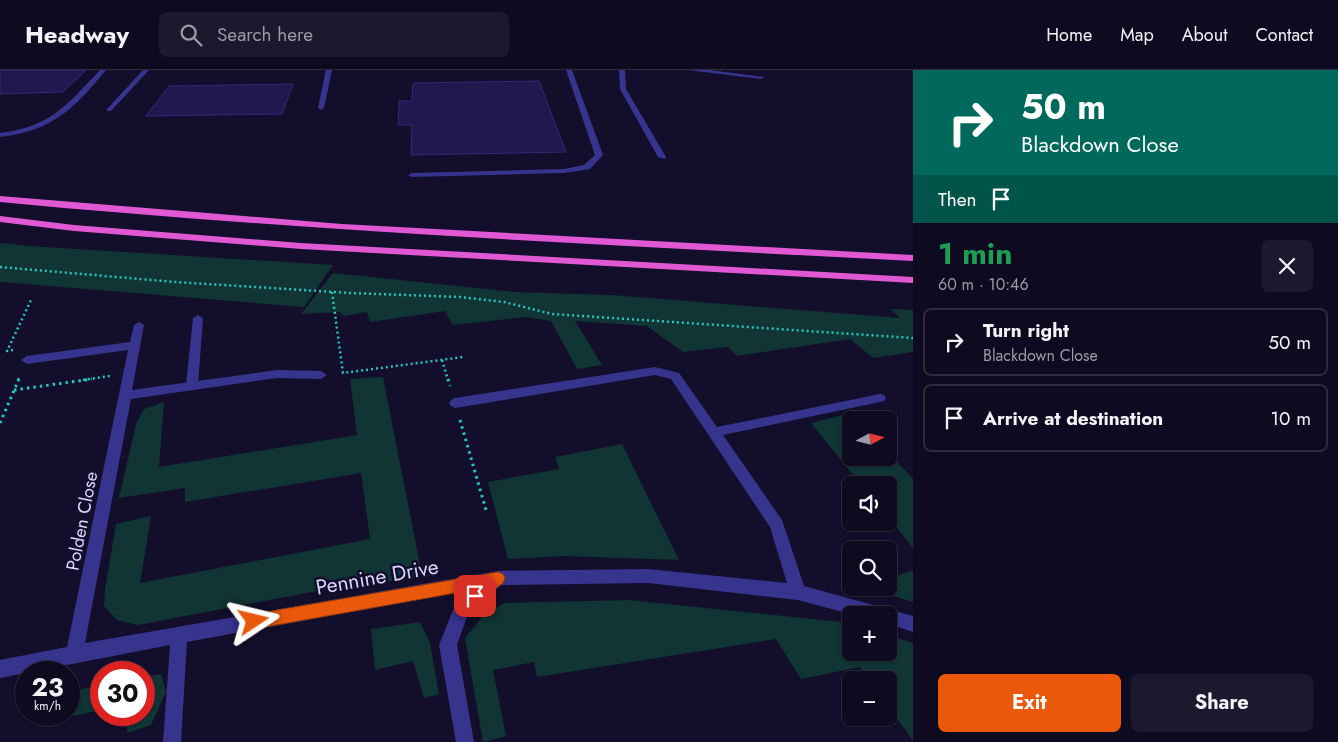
<!DOCTYPE html>
<meta charset="utf-8">
<style>
:root{--surface:#0e0a20;--page:#1c182d;--text:#f1f3f6;--muted:#9b9aa5;--line:#2e2b3e;--accent:#ea580c}
body{margin:0;font-family:Jost,sans-serif;background:var(--page);color:var(--text);height:100vh;display:flex;flex-direction:column;font-size:19px;white-space:nowrap}
*{box-sizing:border-box;margin:0}
p{font-size:16px;color:var(--muted)}
.icon{flex:none;width:28px;height:28px;fill:none;stroke:currentColor;stroke-width:2;stroke-linecap:round;stroke-linejoin:round}
.map{position:relative;flex:1;overflow:hidden}
.side{display:flex;flex-direction:column;background:var(--surface);width:425px}
.side>*{flex:none}
.guide{background:#00695c;color:#fff;overflow:hidden}
.needle{width:32px;rotate:83deg}
.controls{position:absolute;left:842px;top:341px;display:grid;gap:10px}
.controls a{display:grid;place-items:center;width:55px;height:55px;border-radius:8px;background:var(--surface);box-shadow:0 1px 4px #0004,0 0 0 1px var(--line);font-size:25px}
.speed{position:absolute;left:15px;top:591px;display:flex;gap:10px;font-size:25px;font-weight:700;text-align:center}
.speed>*{display:grid;place-content:center;width:65px;height:65px;border-radius:50%;background:var(--surface);box-shadow:0 1px 4px #0004,0 0 0 1px var(--line);line-height:1}
.speed small{font-size:12px;font-weight:400}
.speed .limit{border:8px solid #d22;background:#fff;color:#111}
.pin{position:absolute;display:grid;place-items:center;width:42px;height:42px;color:#fff;margin:-21px;border-radius:10px;box-shadow:0 2px 8px #0006}
.me{position:absolute;width:55px;margin:-28px;rotate:80deg;stroke-linejoin:round;filter:drop-shadow(0 0 4px #0008)}
.turn{display:flex;align-items:center;gap:18px;height:105px;padding:0 25px;font-size:22px}
.turn .icon{width:65px;height:65px;stroke-width:2.5}
.turn b{display:block;font-size:35px;line-height:42px}
.then{display:flex;align-items:center;height:48px;padding:0 25px;background:#0003;gap:10px;font-size:19px}
.round{display:grid;place-items:center;flex:none;width:52px;height:52px;border-radius:8px;background:var(--page)}
.headline{display:flex;align-items:center;justify-content:space-between;height:85px;padding:0 25px}
h1{font-size:30px;font-weight:700;line-height:38px;color:#1e9e55}
.primary-button{display:flex;gap:10px;margin-top:auto;padding:10px 25px}
.primary-button a{flex:1;height:58px;border-radius:8px;background:var(--accent);color:#fff;font-size:20px;font-weight:700;line-height:58px;text-align:center}
.primary-button a+a{background:var(--page);color:var(--text)}
ul{padding:0;list-style:none}
li{display:flex;align-items:center;gap:15px;height:68px;margin:0 10px 8px;padding:0 15px;border:2px solid var(--line);border-radius:8px}
li div{flex:1}
li b{display:block;font-size:19px}
li em{font-style:normal}
header{display:flex;align-items:center;gap:30px;box-sizing:border-box;height:70px;padding:0 25px;background:var(--surface);border-bottom:1px solid var(--line)}
header strong{font-size:24px}
nav{display:flex;gap:28px;margin-inline-start:auto;font-size:18px}
.search{width:350px;height:45px;background:var(--page);display:flex;align-items:center;gap:12px;box-sizing:border-box;padding:0 18px;border-radius:8px;color:var(--muted);font-size:19px}
main{display:flex;flex:1;min-height:0}
.map>svg:first-child{display:block}
</style>
<header>
<strong>Headway</strong>
<div class="search"><svg class="icon" aria-label="search" viewBox="0 0 24 24"><circle cx="10" cy="10" r="6"/><path d="M15 15l6 6"/></svg>Search here</div>
<nav><a>Home</a><a>Map</a><a>About</a><a>Contact</a></nav>
</header>
<main>
<div class="map">
<svg width="913" height="672" viewBox="0 0 913 672">
<rect width="100%" height="100%" fill="#120e2b"/>
<path fill="#103534" d="M0 173 29 176 333 195 304 237 0 212Z
M333 203 514 222 612 225 900 248 891 239 913 240V282L873 288 850 269 737 286 728 277 683 282 647 256 575 251 602 295 577 299 551 251 525 247 453 255 445 241 370 252 367 242 344 246 340 242 301 244Z
M383 307 422 505 376 514 375 510 138 555 117 550 104 536 105 519 116 454 151 446 140 513 370 469 361 403 185 432V418L119 428 136 354 144 339 164 332 159 397 357 365 350 309Z
M852 343 858 350H851V388H889V383L913 409V478L889 448V415H861L811 353Z
M622 374 679 490 564 486 508 489 488 412 559 399 555 387Z
M913 500V532L869 518H889V508Z
M628 530 851 553V582H889V565L913 573V671L889 637V610H870L860 597 801 609 776 569 537 607 534 592 493 600 506 666 483 672 465 568 482 547 504 533Z
M420 552 430 573 439 624 424 628 413 591 375 600 371 559Z
M161 604 166 622 151 655 127 663 128 645H144V607Z
M101 615V640L50 651 51 645H69V622Z"/>
<path fill="#22184e" stroke="#37277c" d="M0 0H86L63 22 0 24Z
M539 11 566 82 411 85 412 55H398L399 31H412L413 13Z
M293 14 282 44 146 46 169 16Z"/>
<g fill="none" stroke-linecap="round" stroke-linejoin="round">
<path stroke="#23c7bc" stroke-width="2.5" stroke-dasharray="2 3" stroke-linecap="butt" d="M0 197 175 212 350 223 460 227 504 232 552 244 913 268
M332 222 343 303 463 287
M13 280 7 281 32 228
M442 290 448 310
M18 310 20 306
M83 310 110 306"/>
<path stroke="#23c7bc" stroke-width="3" stroke-dasharray="2.5 4" stroke-linecap="butt" d="M448 309 450 316
M14 320 92 309
M460 350 486 440
M0 353 19 309"/>
<path fill="#37348e" fill-rule="evenodd" d="M100 0H106C74 39 52 61 0 67V63C50 57 67 35 100 0Z
M143 0H149L111 41H107V39Z
M326 0H332L324 38 321 40 318 38Z
M566 0H572L603 85 590 99 564 103 412 107 408 105 412 103 564 99 584 95 595 85Z
M619 0H625L626 19 666 87 665 89 658 87 620 19Z
M198 245 203 248 198 315 192 319 186 315 193 248Z"/>
<path fill="#37348e" fill-rule="evenodd" d="M688 0H709L764 7 761 9Z
M139 252 144 255 132 320 277 300 321 301 327 305 321 309 277 308 131 329 85 573 498 501 648 499 787 513 770 457 671 309 655 305 455 338 451 336 449 333 451 330 455 328 655 297 679 303 717 357 880 324 884 325 886 328 884 331 880 332 723 365 782 450 804 516 913 546V562L889 554V545H854L798 530 648 513 502 515 469 541 457 575 474 672H456L439 575 457 530 470 520 187 572 181 672H163L170 575 0 608V590L67 577 128 280 27 294 21 290 27 286 130 272 134 255Z"/>
<path fill="#e058d3" fill-rule="evenodd" d="M0 126 342 154 913 185V191C608 175 304 161 0 132Z
M0 146 74 155 301 173 913 207V213L301 179 74 161 0 152Z"/>
</g>
<path fill="#ea580c" stroke="#983908" d="M498 502 503 504 505 508 503 513 475 533 470 531 468 526 472 520 254 559 249 557 246 551 249 546 254 544Z"/>
<g text-anchor="middle" stroke-width="5" stroke-linejoin="round" paint-order="stroke">
<g font-size="18" fill="#dcd7ff" stroke="#120e2b">
<text transform="translate(82 451) rotate(-79)" y="6">Polden Close</text>
</g>
<g font-size="21" fill="#dcd7ff" stroke="#120e2b">
<text transform="translate(377 507) rotate(-10)" y="7">Pennine Drive</text>
</g>
</g>
</svg>
<div class="controls">
<a><svg class="needle" viewBox="-14 -14 28 28"><path d="M0-13l5 13h-10z" fill="#e53935"/><path d="M0 13l5-13h-10z" fill="#9b9aa5"/></svg></a>
<a><svg class="icon" aria-label="sound" viewBox="0 0 24 24"><path d="M4 9h4l5-4v14l-5-4H4zM17 9q2 3 0 6"/></svg></a>
<a><svg class="icon" aria-label="search" viewBox="0 0 24 24"><circle cx="10" cy="10" r="6"/><path d="M15 15l6 6"/></svg></a>
<a>+</a>
<a>−</a>
</div>
<div class="speed"><div>23<small>km/h</small></div><div class="limit">30</div></div>
<div class="pin" style="left:475px;top:526px;background:#d93025"><svg class="icon" aria-label="arrive" viewBox="0 0 24 24"><path d="M6 21V4h12l-3 4 3 4H6"/></svg></div>
<svg class="me" style="left:254px;top:551px" viewBox="-20 -20 40 40"><path d="M0-17L14 15 0 8-14 15z" fill="#ea580c" stroke="#fff" stroke-width="4"/></svg>
</div>
<section class="side">
<div class="guide">
<div class="turn"><svg class="icon" aria-label="right" viewBox="0 0 24 24"><path d="M7 20v-9h11M14 6l5 5-5 5"/></svg><div><b>50 m</b>Blackdown Close</div></div>
<div class="then">Then<svg class="icon" aria-label="arrive" viewBox="0 0 24 24"><path d="M6 21V4h12l-3 4 3 4H6"/></svg></div>
</div>
<div class="headline"><div><h1>1 min</h1><p>60 m · 10:46</p></div><a class="round"><svg class="icon" aria-label="close" viewBox="0 0 24 24"><path d="M6 6l12 12M18 6L6 18"/></svg></a></div>
<ul>
<li><svg class="icon" aria-label="right" viewBox="0 0 24 24"><path d="M7 20v-9h11M14 6l5 5-5 5"/></svg><div><b>Turn right</b><p>Blackdown Close</p></div><em>50 m</em></li>
<li><svg class="icon" aria-label="arrive" viewBox="0 0 24 24"><path d="M6 21V4h12l-3 4 3 4H6"/></svg><div><b>Arrive at destination</b></div><em>10 m</em></li>
</ul>
<div class="primary-button"><a>Exit</a><a>Share</a></div>
</section>
</main>
